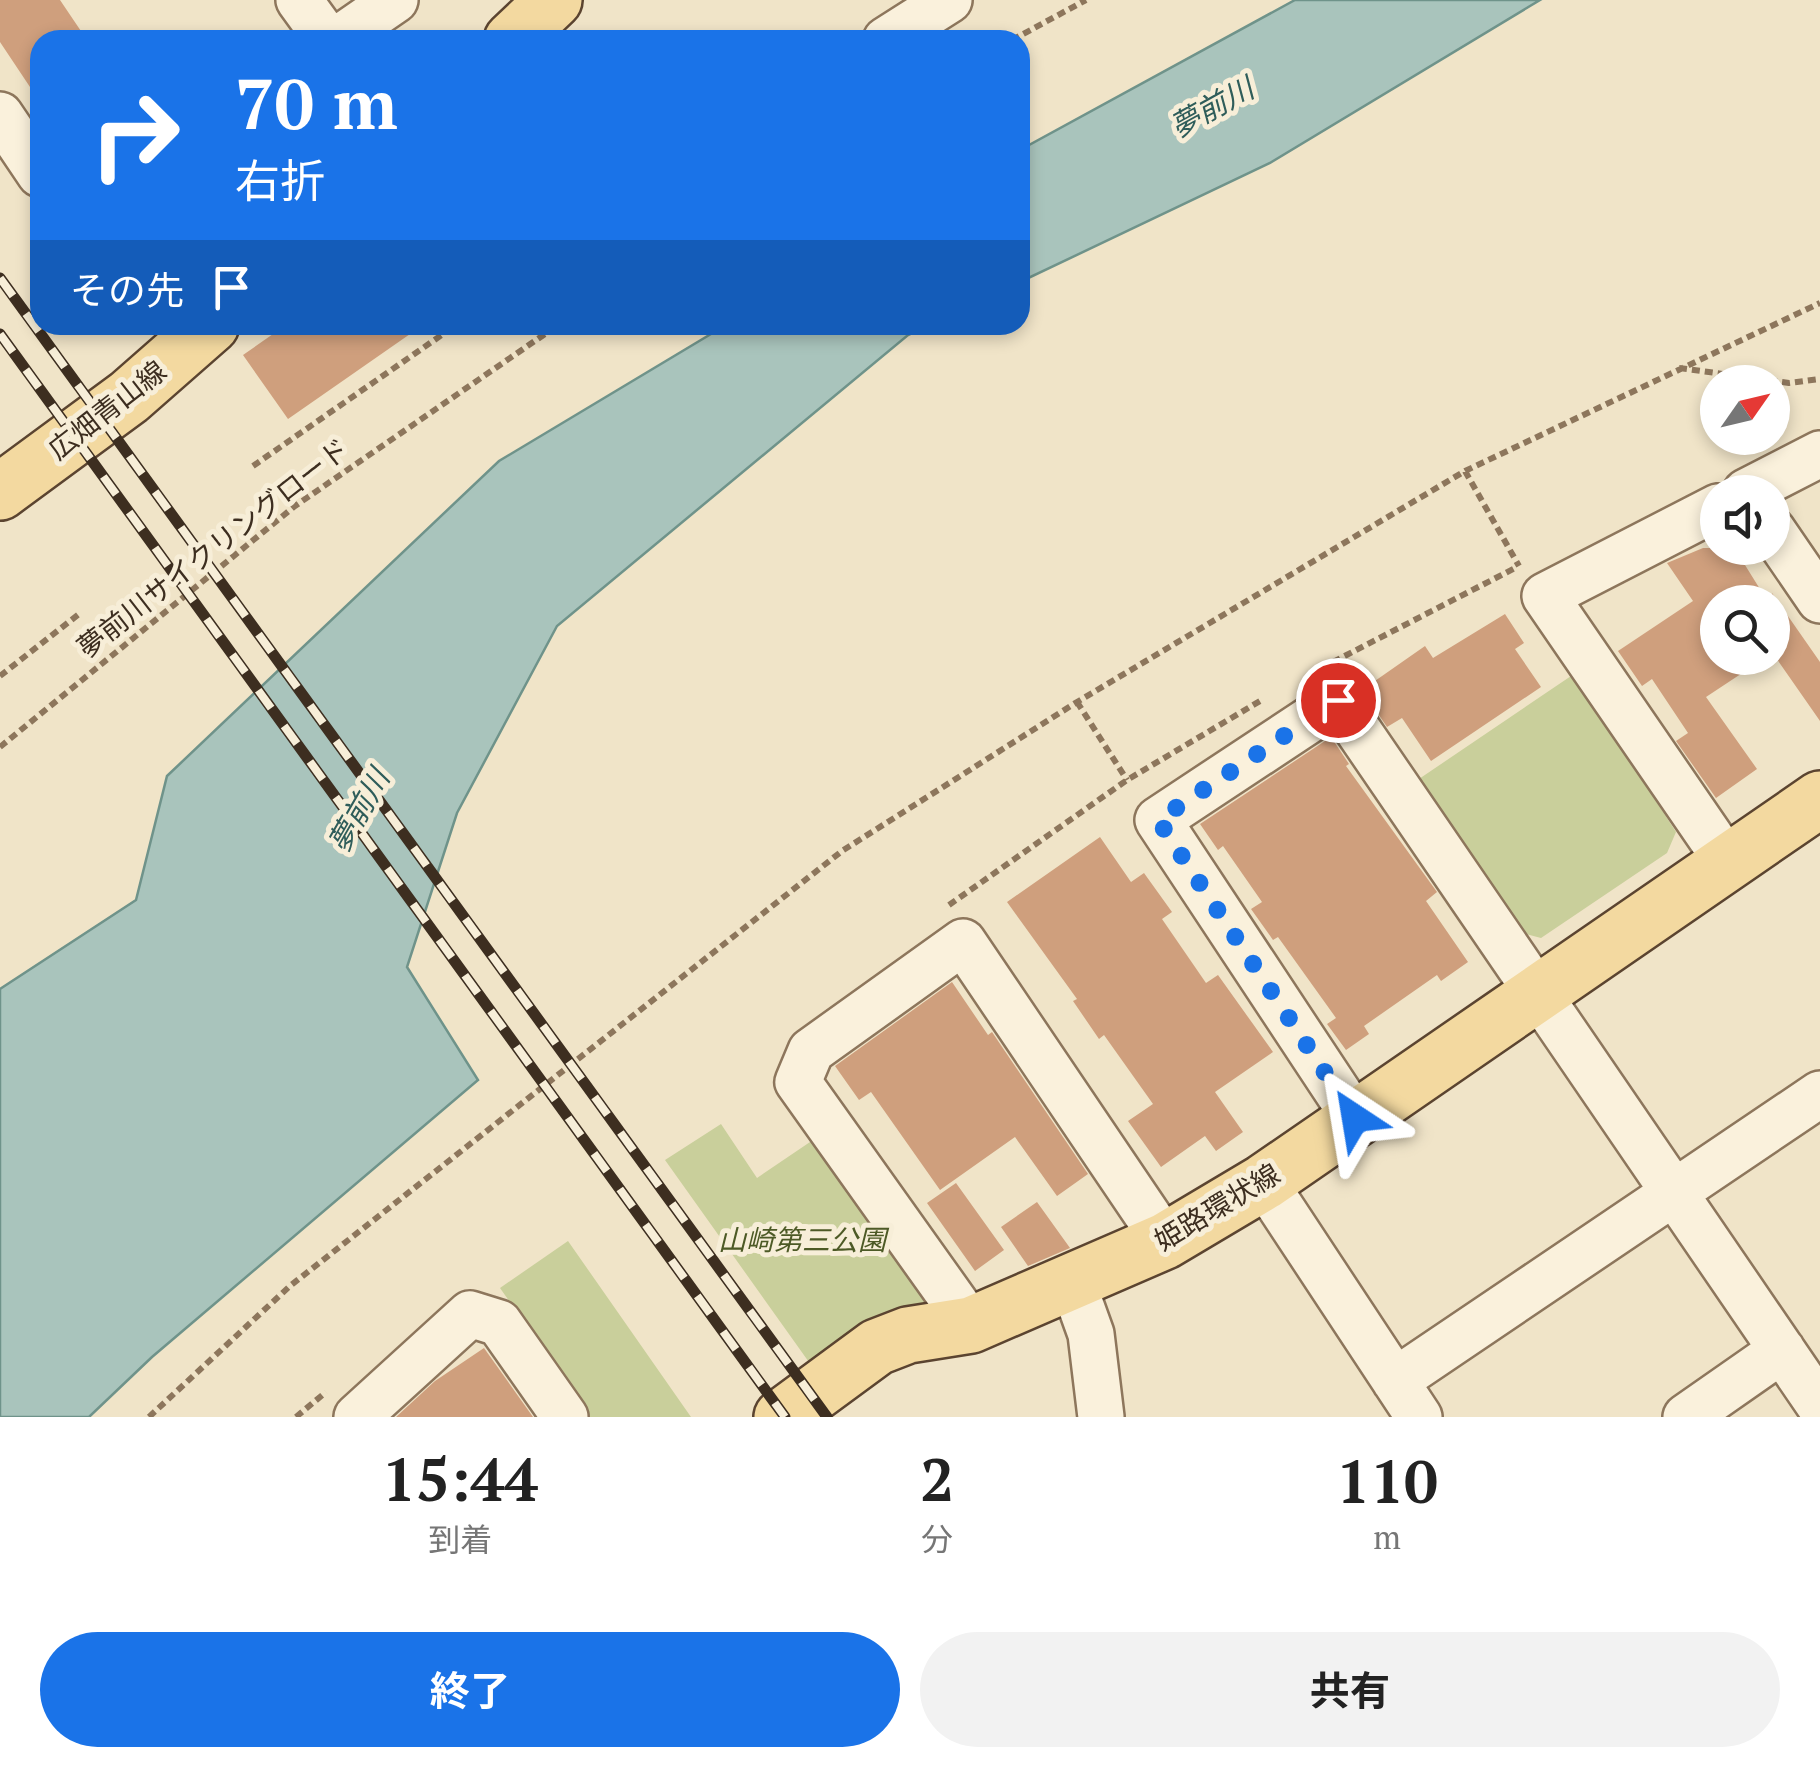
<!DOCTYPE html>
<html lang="ja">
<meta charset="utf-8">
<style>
:root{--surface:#fff;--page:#f2f2f2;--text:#222;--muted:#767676;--accent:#1a73e8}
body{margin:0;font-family:"PT Serif","Noto Sans JP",serif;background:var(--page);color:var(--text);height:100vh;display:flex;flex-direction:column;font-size:38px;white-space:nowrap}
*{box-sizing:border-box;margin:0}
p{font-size:32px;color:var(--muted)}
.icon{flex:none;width:55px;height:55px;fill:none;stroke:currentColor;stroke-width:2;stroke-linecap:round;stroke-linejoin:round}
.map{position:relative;height:1417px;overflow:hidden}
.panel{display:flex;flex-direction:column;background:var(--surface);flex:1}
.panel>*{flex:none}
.top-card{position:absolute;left:30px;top:30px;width:1000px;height:305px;border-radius:30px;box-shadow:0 5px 15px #0003;background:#1a73e8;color:#fff;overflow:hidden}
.needle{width:65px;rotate:56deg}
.tools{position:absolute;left:1700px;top:365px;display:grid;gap:20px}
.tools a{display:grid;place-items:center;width:90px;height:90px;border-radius:50%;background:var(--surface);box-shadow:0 5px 15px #0003;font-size:50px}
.pin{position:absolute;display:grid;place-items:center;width:85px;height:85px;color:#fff;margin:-42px;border:5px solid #fff;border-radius:50%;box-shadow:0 2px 10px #0007}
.me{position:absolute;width:110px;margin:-55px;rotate:327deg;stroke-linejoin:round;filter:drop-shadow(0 0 8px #0008)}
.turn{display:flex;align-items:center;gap:35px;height:210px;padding:0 40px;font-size:45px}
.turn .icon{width:130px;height:130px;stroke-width:2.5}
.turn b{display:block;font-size:70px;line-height:85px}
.then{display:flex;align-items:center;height:95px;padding:0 40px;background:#0003;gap:20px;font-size:38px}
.eta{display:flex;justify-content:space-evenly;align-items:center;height:170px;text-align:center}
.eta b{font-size:60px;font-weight:700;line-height:70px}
.primary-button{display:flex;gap:20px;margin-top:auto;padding:20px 40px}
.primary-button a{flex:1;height:115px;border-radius:60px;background:var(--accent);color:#fff;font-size:40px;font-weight:700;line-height:115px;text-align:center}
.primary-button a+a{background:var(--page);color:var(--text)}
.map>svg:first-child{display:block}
</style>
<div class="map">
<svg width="1820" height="1417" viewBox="0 0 1820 1417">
<rect width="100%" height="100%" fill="#f0e4c8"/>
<path fill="#c9cf9b" d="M1574 674 1676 832 1667 853 1541 938 1522 933 1416 781Z
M721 1124 757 1178 813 1140 925 1302 893 1315 811 1365 665 1160Z
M568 1241 691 1417H590L500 1288Z"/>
<path fill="#a9c4bc" stroke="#6f938a" stroke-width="2.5" d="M1295 0H1540L1270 163 1020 282V150Z
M726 325H929L908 335 557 626 457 813 407 967 478 1080 152 1357 89 1417H0V989L136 900 167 776 499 461Z"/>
<path fill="#cf9f7d" d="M0 0H60L87 40H40V102L0 42Z
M286 325H423L288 419 243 355Z
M1703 548H1752L1758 556 1745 565 1768 602H1718V658H1765L1706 697 1757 769 1716 798 1676 741 1688 733 1652 679 1642 686 1618 651 1693 601 1667 563Z
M1772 593 1820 662V721L1772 652Z
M1505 614 1524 643 1515 649 1541 687 1431 761 1402 718 1387 727 1362 690 1425 646 1433 658Z
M1331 737 1349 764 1346 766 1437 892 1426 901 1468 962 1441 981 1437 975 1364 1026 1369 1034 1346 1050 1327 1024 1336 1018 1278 937 1273 940 1251 909 1262 902 1223 846 1218 850 1200 824Z
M1100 837 1131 882 1144 873 1172 912 1162 919 1206 983 1218 975 1273 1052 1215 1092 1243 1132 1216 1151 1205 1136 1161 1167 1128 1121 1153 1104 1104 1035 1099 1039 1073 1001 1077 999 1007 902Z
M952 982 988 1035 992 1032 1088 1174 1057 1196 1015 1137 940 1190 871 1092 859 1100 835 1066Z
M956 1183 1004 1250 975 1271 927 1203Z
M1037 1202 1070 1248 1028 1266 1001 1227Z
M484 1348 533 1417H396L435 1381Z"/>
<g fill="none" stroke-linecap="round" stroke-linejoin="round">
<defs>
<path id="minor" d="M299 0 328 40
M337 40 395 0
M886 40 949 0
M0 115 40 174
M1746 492 1820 454
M1718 507 1545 596 1729 864
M1772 530 1820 600
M1355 1118 1158 820 1338 701 1820 1406
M1264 1182 1419 1417
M1072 1281 1091 1334 1101 1417
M971 1325 798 1082 811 1051 963 942 1165 1241
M1395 1381 1820 1094
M357 1417 470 1314 499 1323 565 1417
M1686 1417 1782 1350"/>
<path id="major" d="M512 40 554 0
M0 492 129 397 211 325
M782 1417 877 1347 908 1335 971 1325 1165 1241 1264 1182 1820 799"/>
</defs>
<use href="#minor" stroke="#8d765c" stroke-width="50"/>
<use href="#major" stroke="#5b4430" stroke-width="60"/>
<path stroke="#8d765c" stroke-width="6" stroke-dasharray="8 5" stroke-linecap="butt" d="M1012 40 1086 0
M1679 368 1789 383 1820 379
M253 466 456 325
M1465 471 1519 566
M1333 662 1517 567
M0 676 79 614
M1077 702 1127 780
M0 747 295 506 558 325
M949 905 1127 780 1260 701
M149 1417 290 1286 842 851 1077 702 1465 471 1820 303
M296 1417 326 1392"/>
<use href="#minor" stroke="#faf1dc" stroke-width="45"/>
<use href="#major" stroke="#f3d9a0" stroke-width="55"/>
<defs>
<path id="rail" d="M0 278 827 1417
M0 334 785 1417"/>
</defs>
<use href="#rail" stroke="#3d2e20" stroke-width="11"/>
<use href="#rail" stroke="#f7eed8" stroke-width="8" stroke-dasharray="22" stroke-linecap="butt"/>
</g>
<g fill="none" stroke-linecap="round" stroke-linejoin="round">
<path stroke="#1a73e8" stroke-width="18" stroke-dasharray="0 32.4" d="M1338 700 1158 820 1355 1118"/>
</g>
<g text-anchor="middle" stroke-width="10" stroke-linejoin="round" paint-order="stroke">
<g font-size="28" fill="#3d2e20" stroke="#f7eed8">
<text transform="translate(107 410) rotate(-38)" y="10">広畑青山線</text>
<text transform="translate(213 548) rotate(-38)" y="10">夢前川サイクリングロード</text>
<text transform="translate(1217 1207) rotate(-31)" y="10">姫路環状線</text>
</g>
<g font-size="28" font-style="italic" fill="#4d5a26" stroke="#f7eed8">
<text x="802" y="1250">山崎第三公園</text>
</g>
<g font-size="30" font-style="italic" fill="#2f5d5a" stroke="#f7eed8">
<text transform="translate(1212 108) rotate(-29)" y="10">夢前川</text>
<text transform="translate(359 811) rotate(-60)" y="10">夢前川</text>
</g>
</g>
</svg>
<div class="tools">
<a><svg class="needle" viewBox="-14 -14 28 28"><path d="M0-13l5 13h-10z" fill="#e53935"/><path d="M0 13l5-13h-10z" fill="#767676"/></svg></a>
<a><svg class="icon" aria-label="sound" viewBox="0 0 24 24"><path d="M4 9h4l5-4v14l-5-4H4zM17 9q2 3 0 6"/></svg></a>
<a><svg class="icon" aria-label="search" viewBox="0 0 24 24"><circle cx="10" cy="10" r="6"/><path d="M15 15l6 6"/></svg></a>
</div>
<div class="pin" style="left:1338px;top:700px;background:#d93025"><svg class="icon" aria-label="arrive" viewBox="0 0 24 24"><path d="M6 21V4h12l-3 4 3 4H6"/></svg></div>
<svg class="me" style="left:1355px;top:1118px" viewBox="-20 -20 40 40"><path d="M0-17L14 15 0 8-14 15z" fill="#1a73e8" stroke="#fff" stroke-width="4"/></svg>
<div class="top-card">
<div class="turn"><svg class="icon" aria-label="right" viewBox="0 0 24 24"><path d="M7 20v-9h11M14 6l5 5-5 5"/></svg><div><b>70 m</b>右折</div></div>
<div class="then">その先<svg class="icon" aria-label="arrive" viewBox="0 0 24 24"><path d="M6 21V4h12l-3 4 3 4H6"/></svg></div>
</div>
</div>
<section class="panel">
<div class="eta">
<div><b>15:44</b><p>到着</p></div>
<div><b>2</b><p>分</p></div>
<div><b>110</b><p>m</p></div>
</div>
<div class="primary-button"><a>終了</a><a>共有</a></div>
</section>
